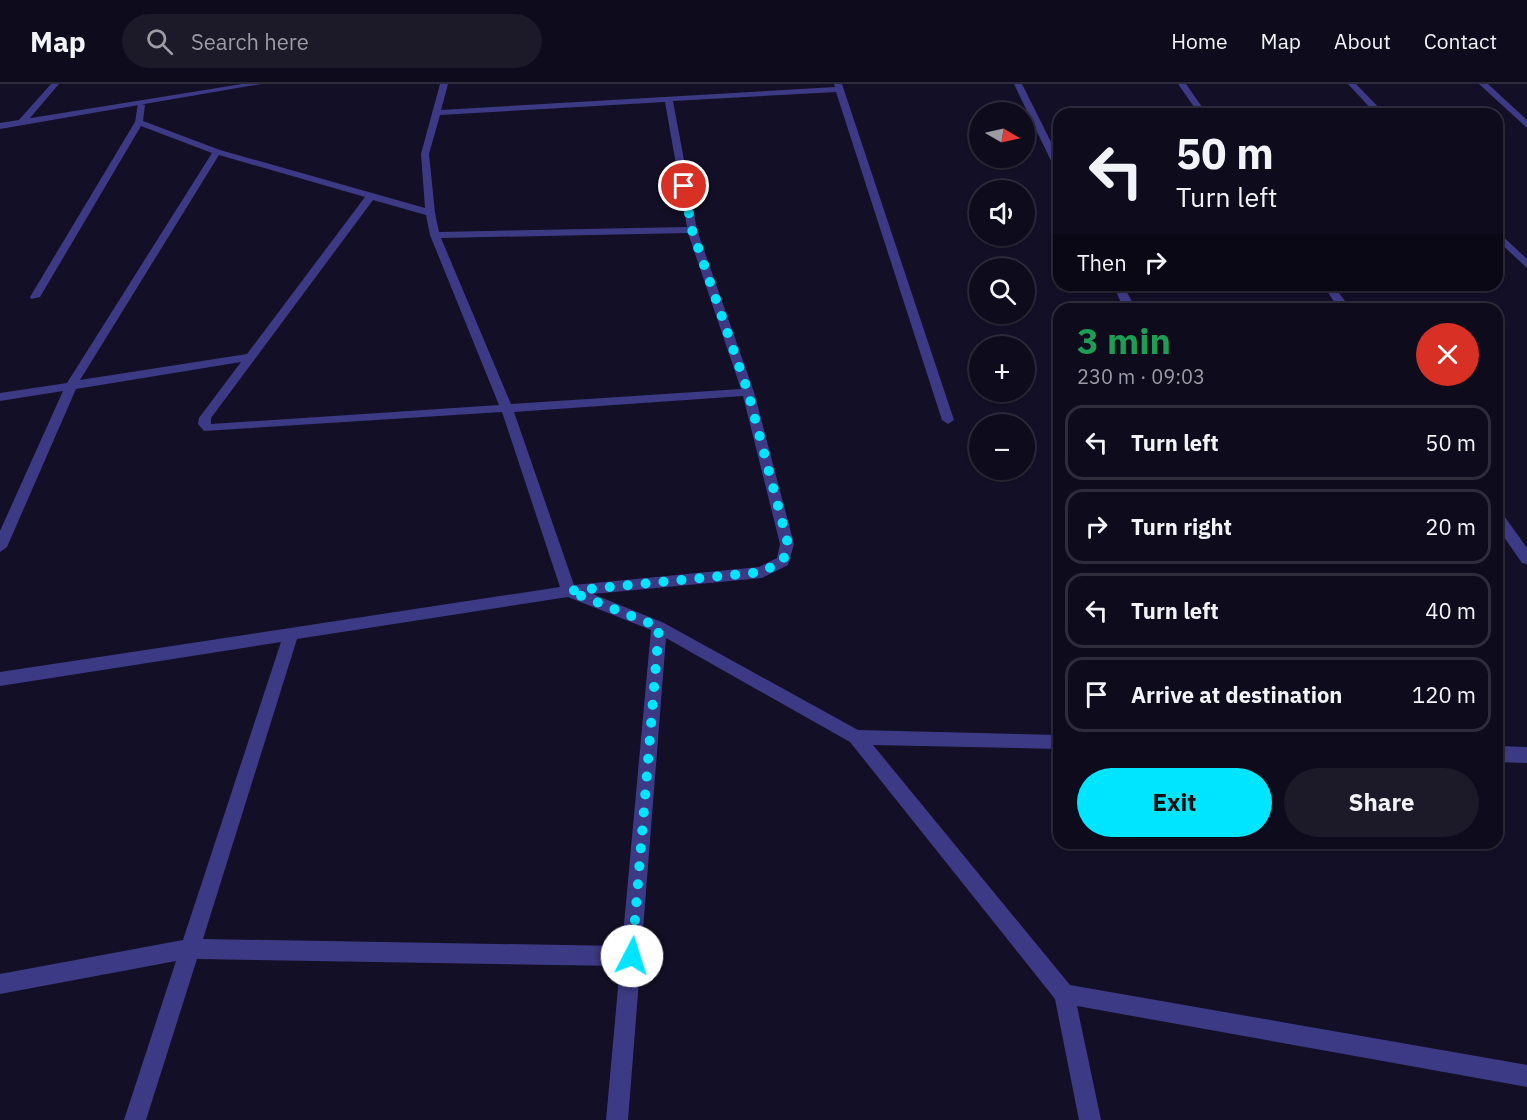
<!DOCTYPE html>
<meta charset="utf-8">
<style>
:root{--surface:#0e0b1c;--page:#1c1929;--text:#f1f3f6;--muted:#9b9ba3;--line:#2e2b3b;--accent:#00e5ff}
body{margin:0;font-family:"IBM Plex Sans",sans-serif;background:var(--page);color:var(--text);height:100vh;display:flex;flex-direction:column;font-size:22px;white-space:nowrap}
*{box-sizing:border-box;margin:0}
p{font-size:20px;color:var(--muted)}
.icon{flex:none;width:33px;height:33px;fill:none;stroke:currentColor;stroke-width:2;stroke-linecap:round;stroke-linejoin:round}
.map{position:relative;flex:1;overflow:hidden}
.details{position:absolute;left:1053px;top:219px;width:450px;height:546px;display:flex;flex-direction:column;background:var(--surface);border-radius:18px;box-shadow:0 2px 4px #0004,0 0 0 2px var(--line)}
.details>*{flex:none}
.hud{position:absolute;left:1053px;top:24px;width:450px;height:183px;border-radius:18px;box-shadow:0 2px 4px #0004,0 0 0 2px var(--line);background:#0e0b1c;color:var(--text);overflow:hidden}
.needle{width:39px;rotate:99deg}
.buttons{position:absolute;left:969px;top:18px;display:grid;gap:12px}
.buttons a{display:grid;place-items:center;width:66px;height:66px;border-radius:50%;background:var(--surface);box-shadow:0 2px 4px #0004,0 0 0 2px var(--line);font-size:30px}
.pin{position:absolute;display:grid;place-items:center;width:51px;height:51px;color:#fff;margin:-26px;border:3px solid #fff;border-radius:50%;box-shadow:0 2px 6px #0007}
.me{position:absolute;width:66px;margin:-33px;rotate:5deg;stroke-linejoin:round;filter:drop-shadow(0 0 4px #0008)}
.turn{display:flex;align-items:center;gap:21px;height:126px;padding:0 24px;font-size:27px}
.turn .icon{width:78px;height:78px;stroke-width:2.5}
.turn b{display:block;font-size:42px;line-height:51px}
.then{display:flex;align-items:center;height:57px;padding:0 24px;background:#0003;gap:12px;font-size:22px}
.round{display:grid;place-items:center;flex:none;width:63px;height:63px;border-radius:32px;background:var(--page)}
.head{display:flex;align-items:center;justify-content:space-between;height:102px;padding:0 24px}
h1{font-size:36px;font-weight:700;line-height:45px;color:#1e9e55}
.button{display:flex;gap:12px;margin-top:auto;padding:12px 24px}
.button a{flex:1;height:69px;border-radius:36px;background:var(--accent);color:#111;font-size:24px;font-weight:700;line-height:69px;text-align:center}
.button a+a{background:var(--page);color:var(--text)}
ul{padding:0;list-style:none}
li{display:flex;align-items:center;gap:18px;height:75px;margin:0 12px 9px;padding:0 12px;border:3px solid var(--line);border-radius:18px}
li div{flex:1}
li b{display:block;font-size:22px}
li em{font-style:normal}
header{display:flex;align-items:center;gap:36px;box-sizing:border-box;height:84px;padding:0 30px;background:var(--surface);border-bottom:2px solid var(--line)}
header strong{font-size:28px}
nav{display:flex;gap:33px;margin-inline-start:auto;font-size:21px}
.search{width:420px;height:54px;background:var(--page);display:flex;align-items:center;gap:15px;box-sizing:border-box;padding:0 21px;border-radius:33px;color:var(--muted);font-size:22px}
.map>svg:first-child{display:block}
</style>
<header>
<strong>Map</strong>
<div class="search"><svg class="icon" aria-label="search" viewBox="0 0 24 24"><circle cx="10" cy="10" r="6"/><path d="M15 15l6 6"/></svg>Search here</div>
<nav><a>Home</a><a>Map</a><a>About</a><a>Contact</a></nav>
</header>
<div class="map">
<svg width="1527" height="1036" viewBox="0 0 1527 1036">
<rect width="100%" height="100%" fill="#130f26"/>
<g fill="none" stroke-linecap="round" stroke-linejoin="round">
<path fill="#3d3a85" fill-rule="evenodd" d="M51 0H59L24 41H18V37Z
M440 0H448L441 26 835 3 834 0H842L954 336 948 340 942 336 836 8 673 17 697 146 754 308 794 460 788 481 762 494 593 510 664 539 858 646 1059 651V665L873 661 1070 901 1527 981V1003L1077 922 1101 1036H1079L1055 915 850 658 666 554 628 1036H606L620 882 197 875 146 1036H124L176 877 0 910V890L183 856 281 558 0 602V588L560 503 502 328 204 347 198 340 199 334 241 278 76 305 7 463 0 468V447L63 307 0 317V309L67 299 212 69 141 42 40 213 31 215 30 213 135 38 138 19 145 21 143 37 220 66 425 124 421 70ZM665 18 687 143 439 148 435 129 429 70 440 31ZM219 71 365 113 247 270 80 296ZM373 116 426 131 430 151 499 321 211 340V334ZM688 149 741 305 511 320 441 154ZM743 312 780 460 777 474 759 483 574 501 514 328ZM568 513 651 546 622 862 203 855 297 555Z
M1014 0H1022L1059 74V86L1054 83Z
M1178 0H1186L1207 30H1199Z
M1348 0H1356L1385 30H1376Z
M1479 0H1488L1527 36V44Z
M1497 147 1527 175V184L1497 156Z
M1113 201H1123L1136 225H1124Z
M1323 201H1333L1351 225H1339Z
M1497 428 1502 429 1527 464V480L1522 479 1497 443Z
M1497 662 1527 663V679L1497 678Z"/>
<path fill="#3d3a85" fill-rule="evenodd" d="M242 0H261L0 45V39Z"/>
</g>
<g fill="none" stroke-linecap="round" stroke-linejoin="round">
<path stroke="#00e5ff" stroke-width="10" stroke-dasharray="0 18" d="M632 872 659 543 569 507 762 488 783 477 788 460 748 308 692 146 684 102"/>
</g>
</svg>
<div class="buttons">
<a><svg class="needle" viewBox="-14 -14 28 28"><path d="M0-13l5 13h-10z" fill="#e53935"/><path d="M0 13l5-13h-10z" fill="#9b9ba3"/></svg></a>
<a><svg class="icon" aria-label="sound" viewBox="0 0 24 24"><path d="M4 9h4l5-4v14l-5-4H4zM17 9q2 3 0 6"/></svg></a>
<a><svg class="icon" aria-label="search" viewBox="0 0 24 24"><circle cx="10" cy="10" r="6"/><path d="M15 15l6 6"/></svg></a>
<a>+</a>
<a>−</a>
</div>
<div class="pin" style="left:684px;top:102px;background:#d93025"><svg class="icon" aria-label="arrive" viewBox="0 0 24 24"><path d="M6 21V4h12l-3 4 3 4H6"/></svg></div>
<svg class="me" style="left:632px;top:872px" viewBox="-20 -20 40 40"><circle r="19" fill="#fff"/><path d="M0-13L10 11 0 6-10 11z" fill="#00e5ff"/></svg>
<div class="hud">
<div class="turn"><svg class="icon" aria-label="left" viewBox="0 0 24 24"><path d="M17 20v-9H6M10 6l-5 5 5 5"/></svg><div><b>50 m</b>Turn left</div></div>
<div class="then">Then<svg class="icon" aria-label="right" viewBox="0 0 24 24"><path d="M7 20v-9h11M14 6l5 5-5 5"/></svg></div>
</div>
<section class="details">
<div class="head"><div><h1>3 min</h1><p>230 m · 09:03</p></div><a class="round" style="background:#d93025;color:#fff"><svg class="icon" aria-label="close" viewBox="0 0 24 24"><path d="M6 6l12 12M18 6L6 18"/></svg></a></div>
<ul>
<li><svg class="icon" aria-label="left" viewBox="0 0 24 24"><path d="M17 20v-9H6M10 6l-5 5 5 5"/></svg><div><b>Turn left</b></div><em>50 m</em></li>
<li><svg class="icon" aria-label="right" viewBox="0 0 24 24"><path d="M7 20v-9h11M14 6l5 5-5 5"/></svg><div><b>Turn right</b></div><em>20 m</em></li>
<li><svg class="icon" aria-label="left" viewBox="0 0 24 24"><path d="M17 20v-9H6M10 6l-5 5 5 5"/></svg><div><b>Turn left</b></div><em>40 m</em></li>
<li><svg class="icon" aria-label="arrive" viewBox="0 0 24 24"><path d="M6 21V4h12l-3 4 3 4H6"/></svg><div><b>Arrive at destination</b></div><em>120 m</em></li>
</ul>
<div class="button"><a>Exit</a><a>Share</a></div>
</section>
</div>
